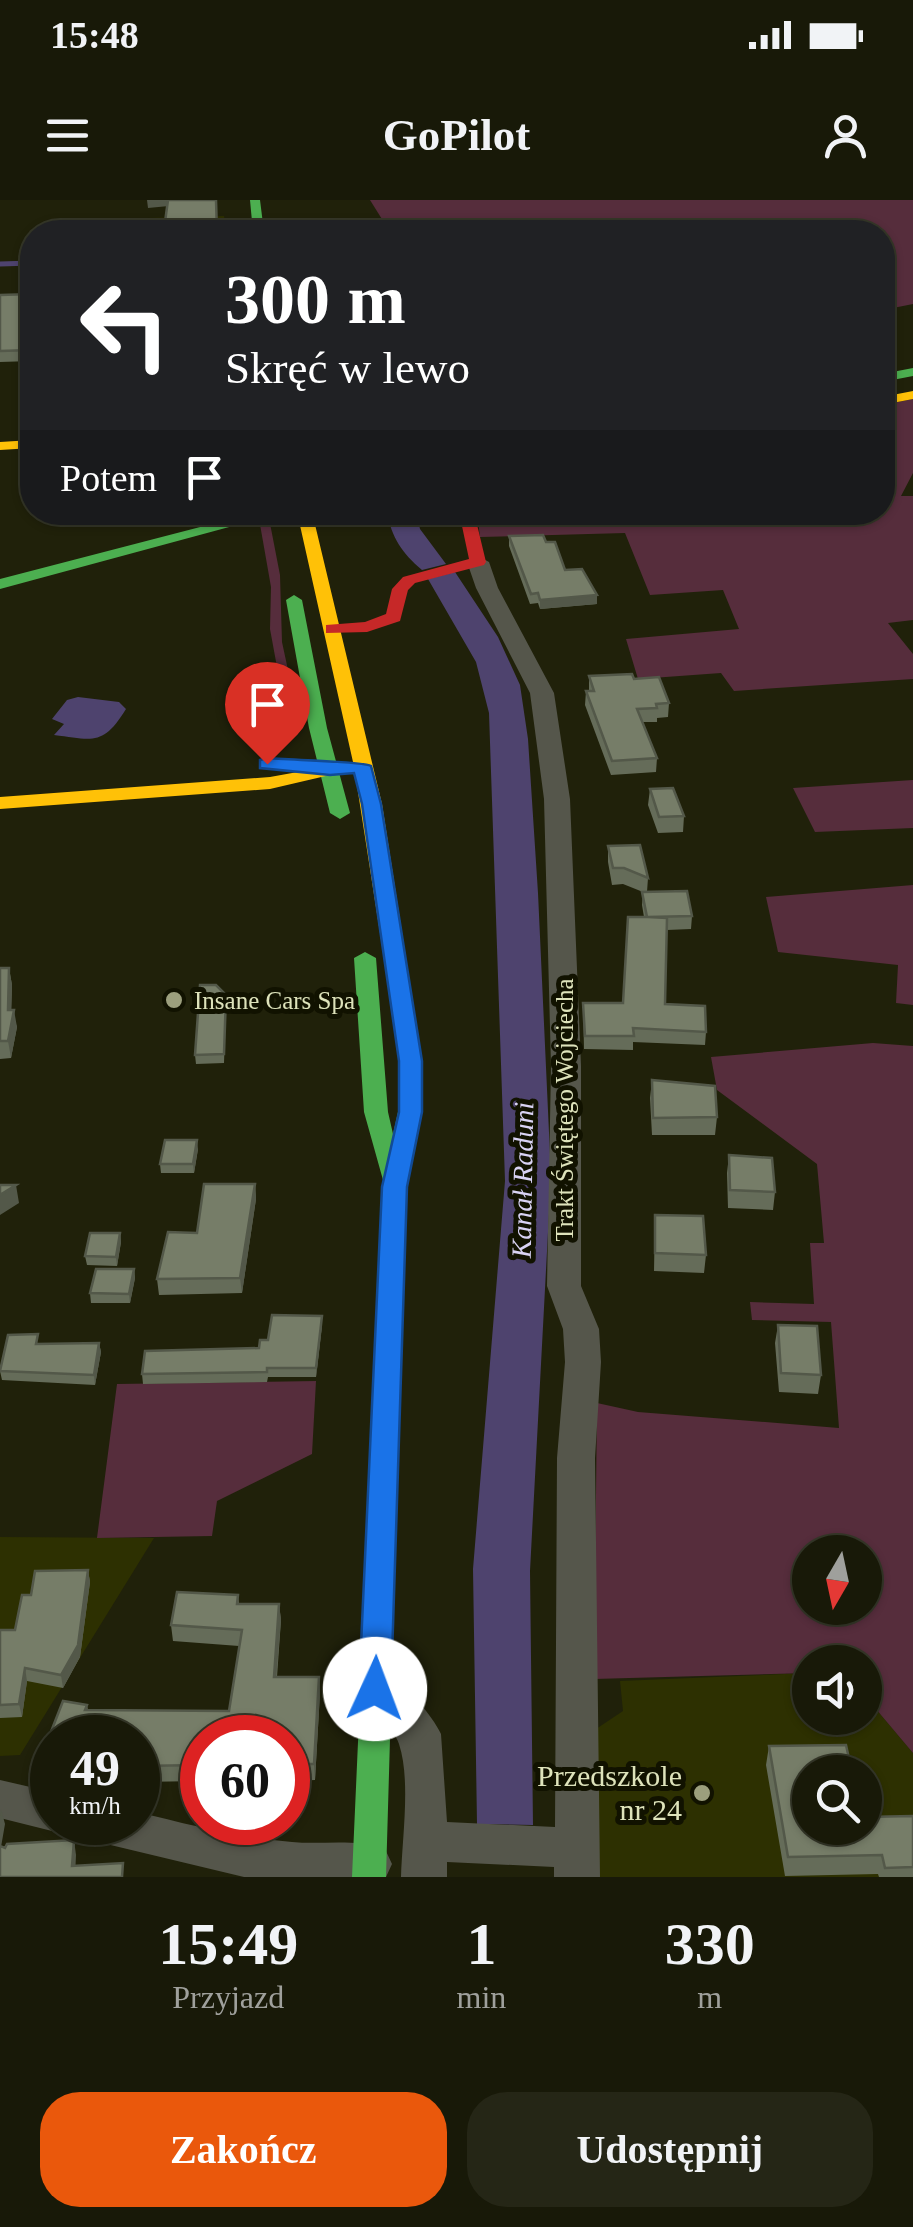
<!DOCTYPE html>
<html lang="pl">
<meta charset="utf-8">
<style>
:root{--surface:#181908;--page:#252616;--text:#f1f3f6;--muted:#9fa09c;--line:#363829;--accent:#ea580c}
body{margin:0;font-family:Georgia,serif;background:var(--page);color:var(--text);height:100vh;display:flex;flex-direction:column;font-size:38px;white-space:nowrap}
*{box-sizing:border-box;margin:0}
p{font-size:32px;color:var(--muted)}
.icon{flex:none;width:55px;height:55px;fill:none;stroke:currentColor;stroke-width:2;stroke-linecap:round;stroke-linejoin:round}
.map{position:relative;height:1677px;overflow:hidden}
.panel{display:flex;flex-direction:column;background:var(--surface);flex:1}
.panel>*{flex:none}
.top-card{position:absolute;left:20px;top:20px;width:875px;height:305px;border-radius:40px;box-shadow:0 2px 8px #0004,0 0 0 2px var(--line);background:#202124;color:#fff;overflow:hidden}
.needle{width:65px;rotate:189deg}
.buttons{position:absolute;left:792px;top:1335px;display:grid;gap:20px}
.buttons a{display:grid;place-items:center;width:90px;height:90px;border-radius:50%;background:var(--surface);box-shadow:0 2px 8px #0004,0 0 0 2px var(--line);font-size:50px}
.speed{position:absolute;left:30px;top:1515px;display:flex;gap:20px;font-size:50px;font-weight:700;text-align:center}
.speed>*{display:grid;place-content:center;width:130px;height:130px;border-radius:50%;background:var(--surface);box-shadow:0 2px 8px #0004,0 0 0 2px var(--line);line-height:1}
.speed small{font-size:25px;font-weight:400}
.speed .limit{border:15px solid #d22;background:#fff;color:#111}
.pin{position:absolute;display:grid;place-items:center;width:85px;height:85px;color:#fff;margin:-102px -42px;border-radius:50% 50% 50% 0;rotate:-45deg;box-shadow:0 0 10px #0007}
.pin .icon{rotate:45deg}
.me{position:absolute;width:110px;margin:-55px;rotate:2deg;stroke-linejoin:round;filter:drop-shadow(0 0 8px #0008)}
.turn{display:flex;align-items:center;gap:35px;height:210px;padding:0 40px;font-size:45px}
.turn .icon{width:130px;height:130px;stroke-width:2.5}
.turn b{display:block;font-size:70px;line-height:85px}
.then{display:flex;align-items:center;height:95px;padding:0 40px;background:#0003;gap:20px;font-size:38px}
.eta{display:flex;justify-content:space-evenly;align-items:center;height:170px;text-align:center}
.eta b{font-size:60px;font-weight:700;line-height:70px}
.button{display:flex;gap:20px;margin-top:auto;padding:20px 40px}
.button a{flex:1;height:115px;border-radius:40px;background:var(--accent);color:#fff;font-size:40px;font-weight:700;line-height:115px;text-align:center}
.button a+a{background:var(--page);color:var(--text)}
.status{display:flex;justify-content:space-between;align-items:center;height:70px;padding:0 50px;background:var(--surface);direction:ltr}
.status svg{height:28px;fill:currentColor}
header{display:flex;justify-content:space-between;align-items:center;height:130px;padding:0 40px;background:var(--surface);font-size:45px;font-weight:700}
.map>svg:first-child{display:block}
</style>
<div class="status"><b>15:48</b><svg viewBox="0 0 49 12"><path d="M0 12V9h3v3zM5 12V6h3v6zM10 12V3h3v9zM15 12V0h3v12zM26 1h20v11H26zM47 4h2v5h-2z"/></svg></div>
<header><svg class="icon" aria-label="menu" viewBox="0 0 24 24"><path d="M4 6h16M4 12h16M4 18h16"/></svg>GoPilot<svg class="icon" aria-label="person" viewBox="0 0 24 24"><circle cx="12" cy="8" r="4"/><path d="M4 21q1-7 8-7t8 7"/></svg></header>
<div class="map">
<svg width="913" height="1677" viewBox="0 0 913 1677">
<rect width="100%" height="100%" fill="#20210a"/>
<path fill="#2d3001" fill-rule="evenodd" d="M224 16 227 32H70V20Z
M0 1337 154 1338 20 1555 0 1556Z
M810 1473V1518H865V1496L913 1553V1677H599L593 1531 623 1511 620 1481ZM810 1572H865V1628H810Z"/>
<path fill="#562d3c" fill-rule="evenodd" d="M370 0H913V104L883 110 882 32H390Z
M913 199V273L901 296H913V420L888 423 913 454V479L734 491 721 473 638 479 626 439 739 429 723 390 650 395 625 333 480 337 477 312H882L883 205Z
M258 313H268L280 375 282 442 300 526 288 527 270 429 271 387Z
M913 580V628L815 632 793 588Z
M913 685V805L896 803 898 765 778 752 766 697Z
M873 843 913 846V1553L865 1496V1462H810V1473L594 1479 597 1203 638 1212 839 1228 831 1122 752 1120 750 1102 814 1104 810 1043H824L817 964 717 890 711 857ZM810 1352H865V1408H810Z
M316 1181 312 1254 217 1301 212 1336 97 1338 117 1184Z"/>
<path fill="#4e436e" d="M387 313H416L420 329 446 364 422 370C402 353 392 338 387 313Z
M455 372 498 437 520 485 528 539 538 693 551 976 530 1371 533 1625 477 1624 473 1369 505 981 489 513 476 462 428 379Z
M78 497 119 502 126 509C103 546 94 540 54 535L64 524 52 519 67 500Z"/>
<g fill="none" stroke-linecap="round" stroke-linejoin="round">
<path stroke="#4e436e" stroke-width="5" d="M0 64 32 63"/>
<path fill="#55564b" fill-rule="evenodd" d="M478 356 489 362 498 388 554 493 570 599 581 866V1086L599 1129 601 1162 595 1258 600 1677H554V1667L447 1662V1677H401C402 1639 411 1580 399 1544 394 1527 370 1514 361 1496L367 1483C369 1483 381 1478 383 1478 404 1479 433 1517 441 1534L447 1622 555 1627 557 1258 565 1162 563 1129 547 1086 551 866 544 599 530 493 476 388 467 362Z
M0 1580 52 1592V1622L68 1625 52 1631 0 1618Z
M138 1612C189 1625 239 1637 292 1642 323 1645 355 1638 385 1649L392 1664 386 1677H244L98 1642 82 1636 76 1622H138Z"/>
<path fill="#4caf50" fill-rule="evenodd" d="M250 0H260L264 32H253Z
M913 168V176L882 182V174Z
M258 312H285L0 389V379Z
M294 395 302 400 327 528 350 613 340 619 330 613 309 528 286 400Z
M365 752 376 758 388 912 393 934 398 912 400 861 411 854 422 861V912L406 987 386 1677H352L383 980 364 912 354 758Z"/>
<path fill="#ffc107" fill-rule="evenodd" d="M913 191V199L882 205V197Z
M32 240V248L0 250V242Z
M297 312H312L382 604 422 861 411 868 400 861 355 573 330 575 270 589 0 609V597L270 577 353 562Z"/>
<path fill="#c62828" fill-rule="evenodd" d="M459 312H474L486 362 484 365 415 383 408 390 400 421 367 432 326 433V425L365 422 386 414 392 389 403 377 469 359Z"/>
</g>
<path fill="#656c59" d="M32 94V161L0 162V95Z
M509 336 546 342 565 370 597 395V404L540 409 538 403 530 404 509 346Z
M589 476 634 479 669 503 668 517 657 518V522H642L657 558 656 572 611 575 585 505 586 491H589Z
M650 589 684 616 683 632 658 633 648 605Z
M608 646 648 678 647 692 692 716 691 729 667 730 665 804 706 832 705 845 633 842V850L584 849 583 803H623L644 717 642 705 643 692 623 684 612 685 608 662Z
M0 768H9L12 785 11 810 17 827 11 858 0 859Z
M226 804 224 863 196 864 195 855Z
M652 880 717 917 715 935H652L650 898Z
M198 949 194 973H161L160 964Z
M729 955 775 992 773 1010 728 1008 727 973Z
M255 984 256 999 242 1093 159 1095 157 1079 197 1033Z
M655 1015 706 1055 704 1073 654 1071Z
M120 1033 121 1042 117 1066 87 1065 85 1056Z
M134 1069 135 1078 130 1103H91L90 1093Z
M322 1116V1125L316 1177H268L267 1182 143 1184 142 1174 259 1148 268 1140Z
M778 1125 821 1175 818 1194 779 1192 775 1143Z
M99 1143 101 1152 95 1185 2 1180 0 1171 39 1144Z
M88 1370 90 1382 80 1457 63 1488 27 1481 22 1517 0 1518V1430H15L31 1395Z
M177 1392 238 1395 239 1404H279L281 1420 277 1477H319L320 1493 315 1580 288 1581V1538H202V1581L138 1582V1538H52V1577L43 1576 40 1560 63 1501 87 1505 88 1510 229 1511 239 1446 173 1441 171 1425Z
M769 1546 810 1628 913 1616V1677H879L878 1674 785 1676 766 1565Z"/>
<path fill="#535849" d="M147 0H169V6L148 8Z
M597 395V404L540 409V400Z
M9 768 12 785 11 827 14 810 17 827 11 858 8 841Z
M197 940 198 949 194 973 193 964Z
M255 984 256 999 242 1093 240 1078Z
M16 985 19 1003 0 1015V995Z
M120 1033 121 1042 117 1066 116 1057Z
M134 1069 135 1078 130 1103 129 1094Z
M322 1116V1125L316 1177V1168Z
M99 1143 101 1152 95 1185 94 1175Z
M88 1370 90 1382 80 1457 63 1488 61 1475Z
M279 1404 281 1420 275 1493 274 1477Z
M25 1468 27 1481 22 1517 19 1504Z
M319 1477 320 1493 315 1580 314 1564Z
M1 1609 5 1624 0 1653V1616Z
M74 1640 76 1655 75 1677 72 1666Z"/>
<path fill="#767d68" stroke="#535849" stroke-width="2.5" d="M168 0H216L217 32H166L165 22Z
M32 94V150L0 151V95Z
M543 335 546 342H555L565 370 582 369 597 395 540 400 538 393 531 394 509 336Z
M632 474 634 479 659 477 669 503 656 504 657 508 637 509 657 558 612 561 586 491H594L589 476Z
M673 588 684 616 659 617 650 589Z
M640 645 648 678 624 668H613L608 646Z
M687 691 692 716 648 717 667 718 665 804 705 806 706 832 633 828 634 836H585L583 803H623L628 717H647L642 692Z
M0 768H9L8 810H14L8 841H0Z
M200 785H216L226 795 224 854 195 855Z
M652 880 715 886 717 917 653 918Z
M165 940H197L193 964H160Z
M729 955 772 958 775 992 730 990Z
M204 984H255L240 1078 157 1079 168 1032 197 1033Z
M0 985H16L0 995Z
M655 1015 703 1016 706 1055 655 1053Z
M90 1033H120L116 1057 85 1056Z
M96 1069H134L129 1094 90 1093Z
M272 1115 322 1116 316 1168H267V1172L142 1174 145 1151 259 1148 260 1140H268Z
M778 1125 817 1126 821 1175 781 1173Z
M38 1134 36 1144 99 1143 94 1175 0 1171 8 1135Z
M88 1370 78 1445 61 1475 25 1468 19 1504 0 1505V1430H15L22 1395H31L35 1371Z
M177 1392 238 1395 237 1404H279L274 1477H319L314 1564H288V1538H202V1565L138 1566V1538H52V1561L40 1560 63 1501 87 1505 85 1510 229 1511 242 1430 171 1425Z
M846 1545 852 1572H810V1628H865V1617L913 1616V1667L885 1668 882 1655 788 1657 769 1546Z
M74 1640 72 1666 123 1663 122 1677H0V1646L5 1648 7 1644Z"/>
<path fill="#1a73e8" stroke="#114b97" stroke-width="2.5" d="M267 558C285 560 364 561 371 566L381 604 422 861V912L407 987 391 1489 386 1499 375 1503 364 1499 359 1489 382 987 399 912V861L362 604 354 573 330 575 260 568V560Z"/>
<g fill="#9c9f7d" stroke="#111200" stroke-width="4">
<circle cx="174" cy="800" r="10"/>
<circle cx="702" cy="1593" r="10"/>
</g>
<g text-anchor="middle" stroke-width="10" stroke-linejoin="round" paint-order="stroke">
<g font-size="25" fill="#dee3bb" stroke="#111200" text-anchor="start">
<text x="194" y="809">Insane Cars Spa</text>
</g>
<g font-size="25" fill="#dee3bb" stroke="#111200">
<text transform="translate(564 910) rotate(-90)" y="9">Trakt Świętego Wojciecha</text>
</g>
<g font-size="28" font-style="italic" fill="#d9d3f4" stroke="#111200">
<text transform="translate(522 980) rotate(-89)" y="10">Kanał Raduni</text>
</g>
<g font-size="30" fill="#dee3bb" stroke="#111200" text-anchor="end">
<text x="682" y="1586">Przedszkole<tspan x="682" dy="34">nr 24</tspan></text>
</g>
</g>
</svg>
<div class="buttons">
<a><svg class="needle" viewBox="-14 -14 28 28"><path d="M0-13l5 13h-10z" fill="#e53935"/><path d="M0 13l5-13h-10z" fill="#9fa09c"/></svg></a>
<a><svg class="icon" aria-label="sound" viewBox="0 0 24 24"><path d="M4 9h4l5-4v14l-5-4H4zM17 9q2 3 0 6"/></svg></a>
<a><svg class="icon" aria-label="search" viewBox="0 0 24 24"><circle cx="10" cy="10" r="6"/><path d="M15 15l6 6"/></svg></a>
</div>
<div class="speed"><div>49<small>km/h</small></div><div class="limit">60</div></div>
<div class="pin" style="left:267px;top:564px;background:#d93025"><svg class="icon" aria-label="arrive" viewBox="0 0 24 24"><path d="M6 21V4h12l-3 4 3 4H6"/></svg></div>
<svg class="me" style="left:375px;top:1489px" viewBox="-20 -20 40 40"><circle r="19" fill="#fff"/><path d="M0-13L10 11 0 6-10 11z" fill="#1a73e8"/></svg>
<div class="top-card">
<div class="turn"><svg class="icon" aria-label="left" viewBox="0 0 24 24"><path d="M17 20v-9H6M10 6l-5 5 5 5"/></svg><div><b>300 m</b>Skręć w lewo</div></div>
<div class="then">Potem<svg class="icon" aria-label="arrive" viewBox="0 0 24 24"><path d="M6 21V4h12l-3 4 3 4H6"/></svg></div>
</div>
</div>
<section class="panel">
<div class="eta">
<div><b>15:49</b><p>Przyjazd</p></div>
<div><b>1</b><p>min</p></div>
<div><b>330</b><p>m</p></div>
</div>
<div class="button"><a>Zakończ</a><a>Udostępnij</a></div>
</section>
